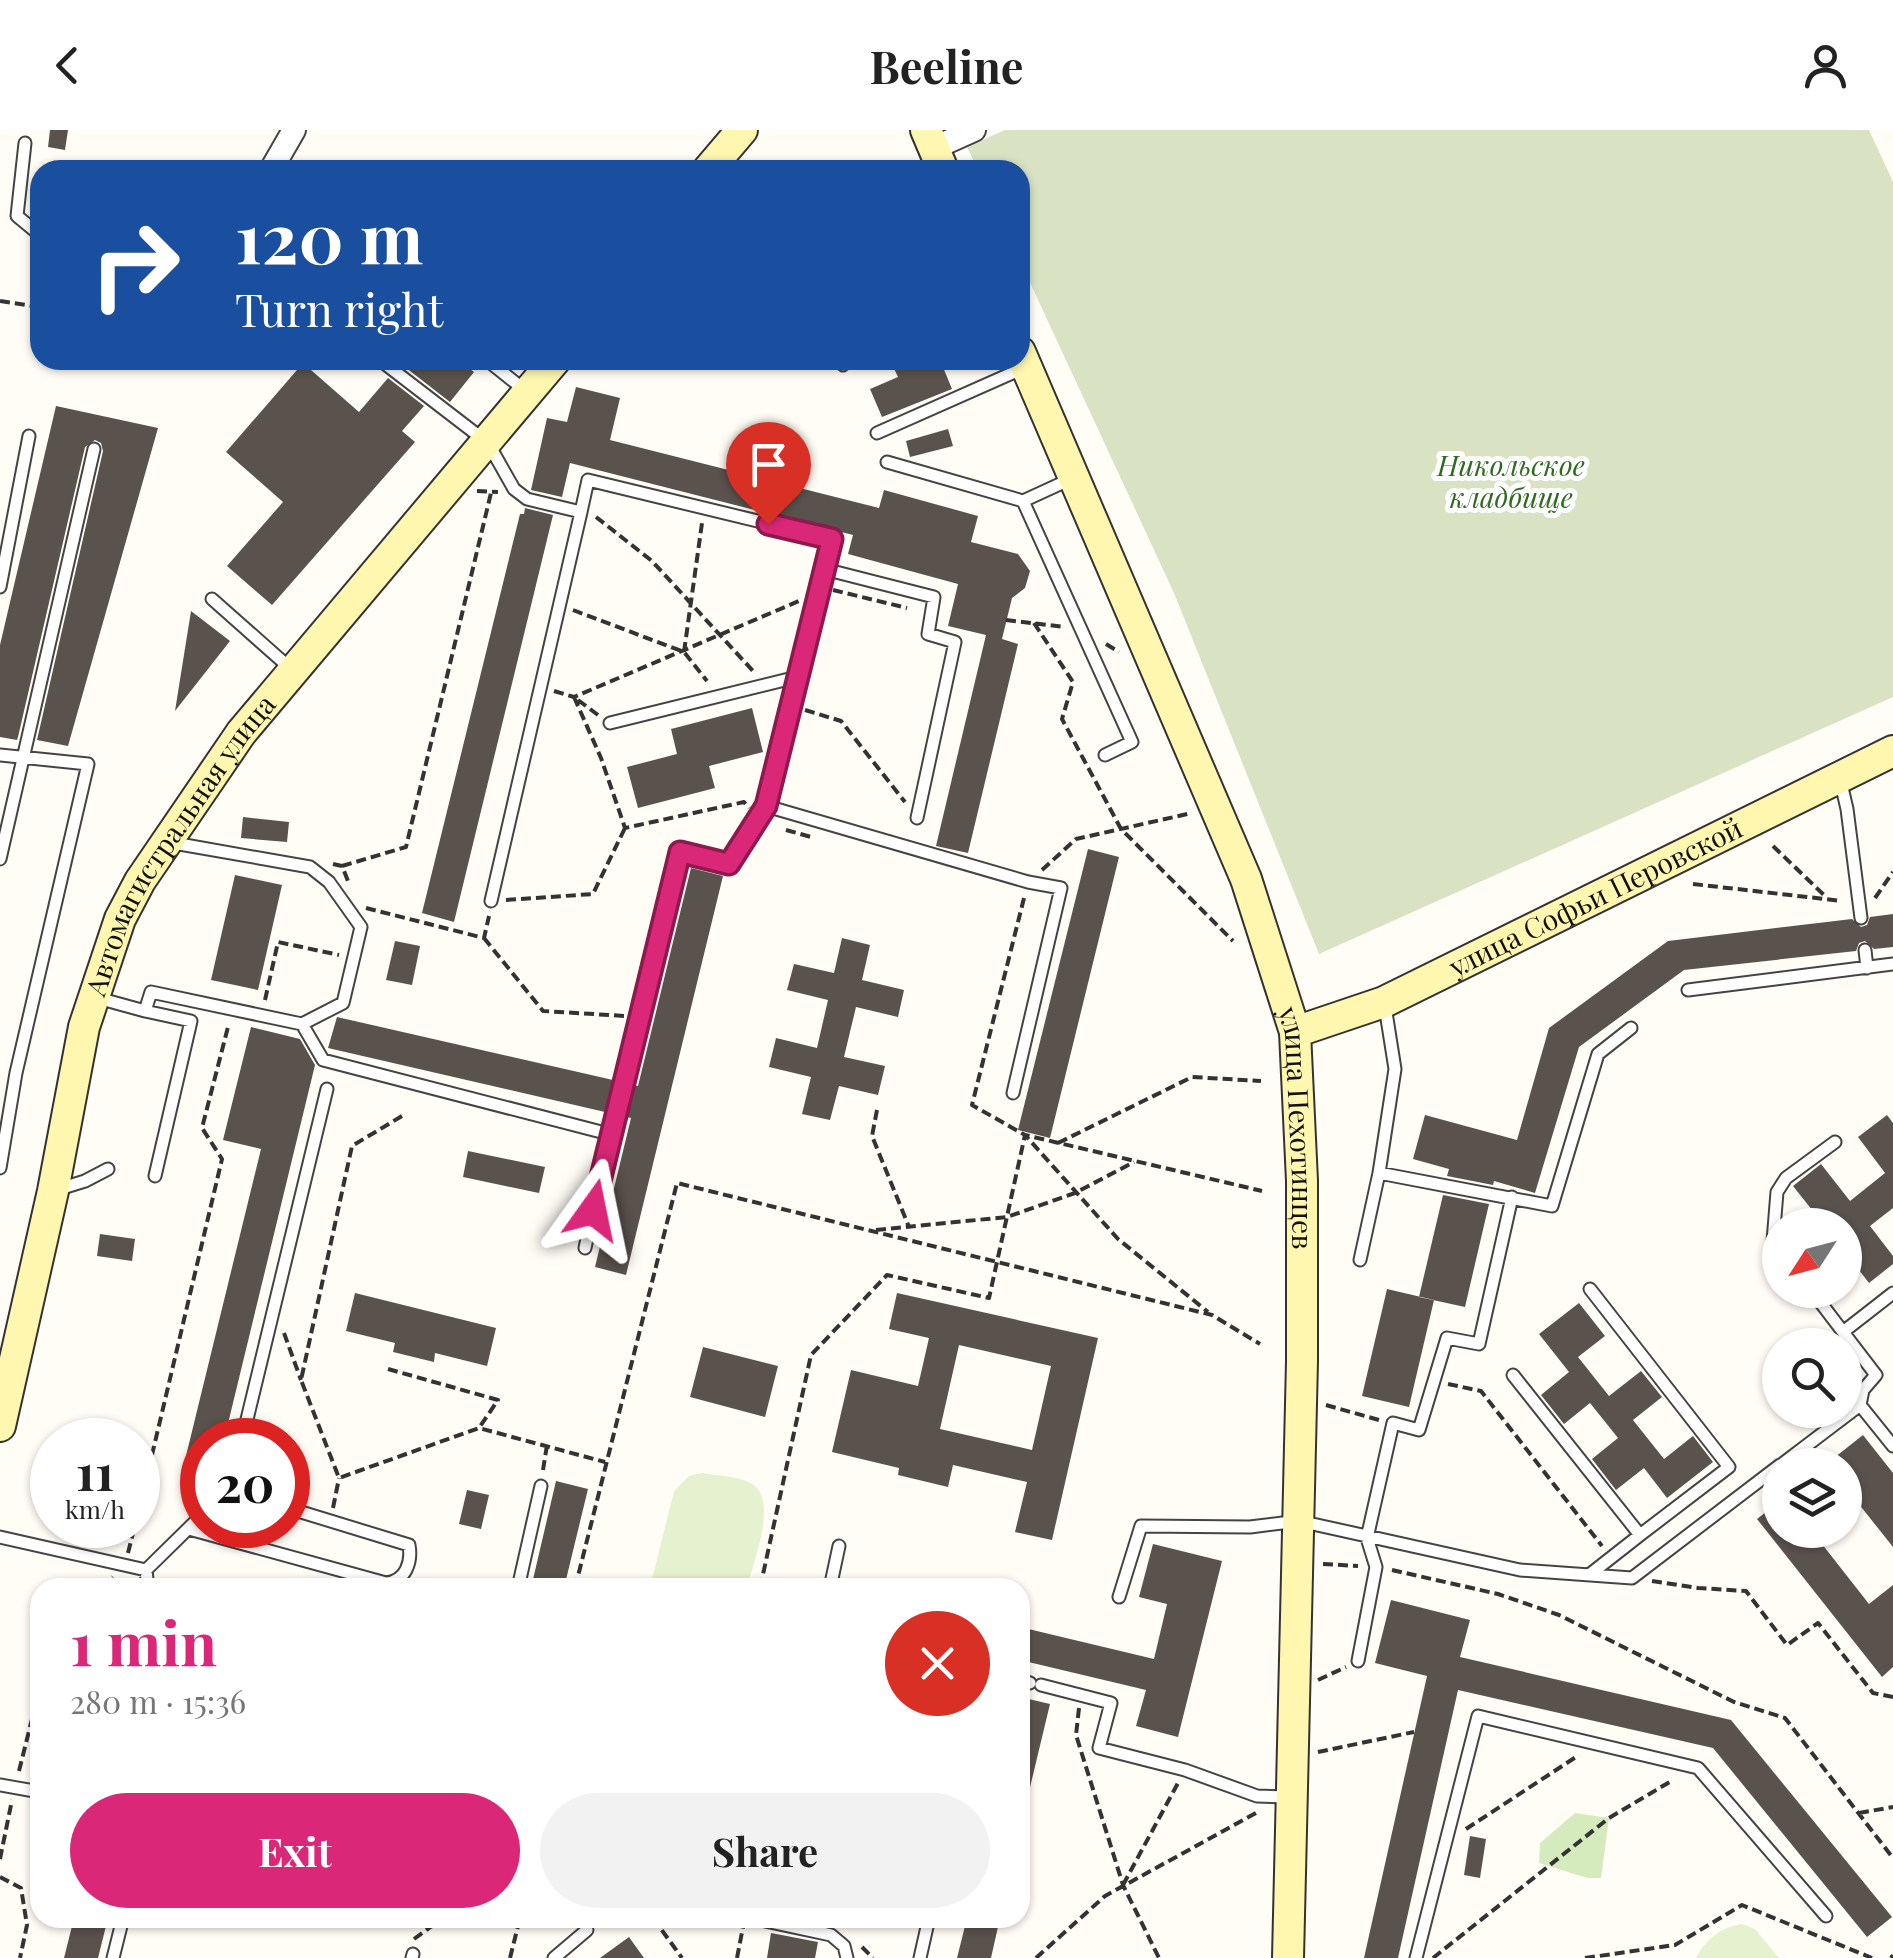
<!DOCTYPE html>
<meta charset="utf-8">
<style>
:root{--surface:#fff;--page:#f2f2f2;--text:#222;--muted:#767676;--accent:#db2777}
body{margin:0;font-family:"Playfair Display",serif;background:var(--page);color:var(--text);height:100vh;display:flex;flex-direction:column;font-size:38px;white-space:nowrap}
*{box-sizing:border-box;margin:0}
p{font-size:32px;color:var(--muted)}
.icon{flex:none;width:55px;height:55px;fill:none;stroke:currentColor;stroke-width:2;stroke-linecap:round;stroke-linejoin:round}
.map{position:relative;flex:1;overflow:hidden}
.side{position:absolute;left:30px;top:1448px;width:1000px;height:350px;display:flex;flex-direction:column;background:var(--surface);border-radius:30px;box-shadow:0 2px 8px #0004}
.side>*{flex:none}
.top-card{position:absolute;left:30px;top:30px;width:1000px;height:210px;border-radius:30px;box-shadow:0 2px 8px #0004;background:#1a4fa0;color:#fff;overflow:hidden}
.needle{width:65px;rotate:234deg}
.tools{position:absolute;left:1762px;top:1078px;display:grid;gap:20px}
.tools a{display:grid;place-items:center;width:100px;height:100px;border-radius:50%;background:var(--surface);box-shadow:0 2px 8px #0004;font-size:50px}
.speed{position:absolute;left:30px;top:1288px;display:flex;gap:20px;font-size:50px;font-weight:700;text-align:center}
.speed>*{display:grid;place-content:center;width:130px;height:130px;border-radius:50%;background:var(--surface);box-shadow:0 2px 8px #0004;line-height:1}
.speed small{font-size:25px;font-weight:400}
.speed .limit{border:15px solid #d22;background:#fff;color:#111}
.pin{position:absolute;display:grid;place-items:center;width:85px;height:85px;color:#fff;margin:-102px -42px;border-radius:50% 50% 50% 0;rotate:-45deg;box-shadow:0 0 10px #0007}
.pin .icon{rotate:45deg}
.me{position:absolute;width:110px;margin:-55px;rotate:12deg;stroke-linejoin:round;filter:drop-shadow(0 0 8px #0008)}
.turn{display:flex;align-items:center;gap:35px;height:210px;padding:0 40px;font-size:45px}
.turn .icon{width:130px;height:130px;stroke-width:2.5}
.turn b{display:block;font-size:70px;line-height:85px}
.round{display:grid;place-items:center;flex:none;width:105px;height:105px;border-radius:52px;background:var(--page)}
.overview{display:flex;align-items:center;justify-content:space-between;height:170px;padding:0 40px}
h1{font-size:60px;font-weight:700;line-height:75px;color:var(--accent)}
.action{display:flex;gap:20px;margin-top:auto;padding:20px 40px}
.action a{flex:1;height:115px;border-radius:60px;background:var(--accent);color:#fff;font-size:40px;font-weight:700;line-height:115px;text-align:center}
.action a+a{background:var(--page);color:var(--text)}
header{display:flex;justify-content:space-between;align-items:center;height:130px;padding:0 40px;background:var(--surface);font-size:45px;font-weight:700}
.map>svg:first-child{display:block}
</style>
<header><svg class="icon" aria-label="back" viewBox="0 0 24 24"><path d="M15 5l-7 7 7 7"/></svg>Beeline<svg class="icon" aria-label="person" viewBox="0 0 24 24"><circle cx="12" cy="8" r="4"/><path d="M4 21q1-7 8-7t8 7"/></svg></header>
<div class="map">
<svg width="1893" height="1828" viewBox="0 0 1893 1828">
<rect width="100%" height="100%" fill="#fffdf5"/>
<path fill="#d5ebbd" d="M1575 1683 1609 1688 1601 1748H1587L1539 1733 1540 1713Z"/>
<path fill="#d9e3c4" d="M1005 0H1869L1893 52V567L1319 824 1174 463 1020 131V40H978L967 17Z"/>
<path fill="#e6f2cf" d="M702 1343C717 1346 745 1346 756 1357 776 1378 753 1433 747 1457H650L674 1361 689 1346Z
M1742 1794 1755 1799 1779 1828H1696C1705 1810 1721 1797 1742 1794Z"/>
<path fill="#5a524d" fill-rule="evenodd" d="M50 0H68L65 20 48 17Z
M404 230H459L474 242 450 272 401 234Z
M890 230H940L952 259 882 287 870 259 898 247Z
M303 233 359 282 388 248 424 276 402 301 415 312 272 475 227 436 283 372 226 322Z
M576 257 620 268 610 310 879 378 884 360 978 386 971 412 1018 424 1030 441 1025 458 1012 468 1002 509 1018 514 968 723 936 716 986 505 948 496 958 454 848 424 853 405 570 333 562 367 531 360 547 288 567 292Z
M56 276 158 298 68 616 37 610 103 321 101 313 95 310 85 317 18 607 17 610 0 607V515Z
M948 299 953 316 910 327 906 311Z
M525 378 553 385 454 792 422 783 520 384H524Z
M191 481 230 511 175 581Z
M752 578 763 622 709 636 715 658 638 678 627 637 677 624 671 599Z
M243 687 289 692 287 712 241 708Z
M1088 719 1119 727 1050 1008 1018 1000Z
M691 738 723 746 626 1145 595 1137 631 988 623 986 631 954 638 956Z
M235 745 282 755 258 860 211 850Z
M1893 784V817L1874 819 1865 811 1859 813 1856 821 1684 840 1579 917 1535 1063 1494 1051 1493 1055 1447 1046 1449 1039 1413 1029 1425 985 1517 1010 1549 898 1668 811 1852 789 1861 797 1867 795 1870 787Z
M842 808 870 815 862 850 904 860 898 887 856 877 844 927 885 936 878 965 839 956 830 990 802 984 811 947 769 937 776 908 817 918 828 870 787 860 794 834 834 843Z
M395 811 420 816 412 855 386 850Z
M337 887 613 950 605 982 328 918Z
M251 897 300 909 315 935 224 1310H202V1334L185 1330 261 1019 223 1010Z
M1887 985 1893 993V1078L1870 1096 1893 1126V1134L1869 1153 1845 1122V1095H1824L1793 1056 1821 1034 1850 1071 1885 1043 1858 1007Z
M468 1021 545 1037 539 1063 463 1047Z
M1443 1065 1489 1074 1465 1177 1419 1167Z
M100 1104 135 1109 132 1131 97 1126Z
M1387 1159 1434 1170 1409 1277 1362 1266Z
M355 1163 496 1198 487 1236 435 1223 434 1232 393 1222 395 1213 346 1201Z
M897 1163 1098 1208 1052 1410 1015 1402 1027 1352 953 1335 948 1357 898 1345 899 1338 832 1322 851 1240 918 1256 929 1208 889 1199ZM959 1215 1051 1236 1032 1320 940 1299Z
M1579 1173 1605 1206 1578 1227 1609 1266 1641 1241 1662 1267 1633 1290 1664 1329 1693 1306 1713 1332 1667 1368 1644 1338 1616 1360 1592 1329 1618 1308 1590 1273 1564 1294 1541 1265 1569 1242 1539 1204Z
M703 1217 778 1236 765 1287 690 1267Z
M1863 1305 1893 1343V1417L1858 1373 1845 1382V1335H1825Z
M556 1351 588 1359 564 1458H531Z
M467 1360 489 1365 481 1399 459 1394Z
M1780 1371V1400H1811L1869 1474 1893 1455V1537L1882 1547 1757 1389Z
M1153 1414 1222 1431 1178 1607 1136 1596 1146 1560 1020 1530V1497L1154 1529 1167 1474 1139 1467Z
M1391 1470 1470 1490 1460 1527 1731 1590 1892 1787 1867 1807 1713 1618 1458 1560 1398 1828H1364L1427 1546 1375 1533Z
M1020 1567 1050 1574 1026 1674 1020 1673Z
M1470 1706 1486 1709 1480 1748 1464 1745Z
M74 1788H108L98 1828H64Z
M967 1788H1000L991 1828H957Z
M771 1803 818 1812 815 1828H767Z
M629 1807 644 1828H600Z"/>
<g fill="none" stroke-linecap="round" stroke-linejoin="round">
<defs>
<path id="lane" d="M25 13 17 86 40 105
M380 230 488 313 514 359 527 369 581 382 588 350 832 409 824 439 934 467 928 504 955 512 917 688
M487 230 527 262
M841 230 843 235
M877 303 1026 237
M887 332 1023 371
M1073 348 1023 371 1132 612 1105 625
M824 439 766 676 1028 752 1061 758 1013 963
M0 457 29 306
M212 469 291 539
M610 593 797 547
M0 625 88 634 16 943 0 1038
M1840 649 1847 679 1861 788
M0 729 94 319
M491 771 581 382
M1865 820 1867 838
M1688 860 1893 834
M94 867 145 881 151 862 302 894 343 873 361 797 329 752 310 737 168 712
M1385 876 1395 939 1379 1043 1552 1076 1598 924 1631 898
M145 881 191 891 155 1046
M302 894 323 930 609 1004 585 1118
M609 1004 680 723 729 734 766 676
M56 1060 85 1051 108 1039
M1780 1121 1773 1111 1777 1062 1786 1048 1835 1012
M1360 1130 1379 1043
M1811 1160 1843 1202 1893 1163
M1513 1245 1640 1405 1729 1337 1590 1159
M1860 1275 1893 1316
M242 1310 327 959
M1781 1335 1860 1275 1863 1260 1876 1245 1843 1202
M189 1399 386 1453C406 1451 412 1432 409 1415L288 1378
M0 1407 146 1440 202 1385
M146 1440 148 1458
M1589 1445 1640 1405
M518 1458 541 1356
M830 1458 839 1416
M1119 1467 1141 1396 1250 1397 1299 1391 1520 1440 1632 1448 1780 1335
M1358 1531 1376 1437 1367 1408 1393 1293 1419 1300 1447 1208 1479 1214 1512 1067
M1020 1550 1030 1553
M1041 1555 1111 1573 1099 1618 1185 1640 1257 1666 1288 1667
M0 1655 40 1662
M761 1790 831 1805 844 1816 847 1828
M113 1828 123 1788
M412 1828 413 1824
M554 1828 587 1800
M920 1828 929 1788
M1416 1828 1478 1586 1698 1638 1826 1786"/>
<path id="street" d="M934 18 974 0
M271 40 294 0"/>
<g id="secondary">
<path d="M926 0 943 40"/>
<path d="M708 40 742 0"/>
<path id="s1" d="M1020 222 1246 749 1295 902 1302 1051V1231L1288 1828"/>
<path id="s2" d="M1295 902 1384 872 1893 621"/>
<path id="s3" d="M0 1296 53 1061 84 897 120 789 140 751 241 603 555 230"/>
</g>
</defs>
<use href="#lane" stroke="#444" stroke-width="15"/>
<use href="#street" stroke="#444" stroke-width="26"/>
<use href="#secondary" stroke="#333" stroke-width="34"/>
<path stroke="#333" stroke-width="4" stroke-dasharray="10 5" stroke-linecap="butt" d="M0 171 40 177
M477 361 498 362
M596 387 652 431 753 541
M833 460 907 478
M573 480 684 522 707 551
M1006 490 1065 497
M1034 493 1073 552 1062 589 1121 699 1233 811
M1106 514 1119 522
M684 522 702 393
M554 561 574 567 799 471
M805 580 841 591 905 672
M598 585 574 567 601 628 625 698 744 672 749 678
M786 700 811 707
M1773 716 1827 768
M333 734 342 736 348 751
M342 736 406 717 491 363
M1042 740 1076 709 1192 683
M1693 754 1842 771
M1024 768 972 975 1025 1005 1118 1109 1208 1182
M1875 768 1893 742
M506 770 593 764 625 698
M366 778 484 808 489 786
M484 808 543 881 625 886
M265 870 278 812 339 825
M877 980 872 1006 909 1097
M402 986 352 1016 301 1250 339 1348 479 1298 605 1332
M1058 1013 1192 947 1261 951
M876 1100 1007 1087 1075 1063 1134 1032
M284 1203 301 1250
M388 1239 498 1270 479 1298
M1448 1254 1481 1261 1602 1416
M1326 1275 1379 1290
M543 1340 547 1315
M333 1378 339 1348
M138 1384 222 1029 202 998 229 893
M128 1423 135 1395
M1323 1434 1358 1436
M1392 1440 1498 1464 1559 1485 1734 1572 1785 1588 1893 1728
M1652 1451 1698 1458 1746 1461 1787 1515 1818 1493 1873 1563 1893 1567
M102 1458 113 1447
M575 1458 677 1053 1212 1185 1260 1214
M760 1458 811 1225 887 1145 989 1168 1025 1005 1262 1061
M1318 1550 1346 1537
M1079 1578 1076 1605 1123 1755 1159 1828
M1318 1622 1414 1602
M19 1641 40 1557
M1859 1683 1893 1677
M1466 1699 1579 1625
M0 1729 12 1670
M0 1747 21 1758 27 1795 20 1828
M1123 1755 1178 1653
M653 1788 682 1828
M414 1809 443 1788
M862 1817 873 1828
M510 1828 520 1788
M737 1828 744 1792
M1036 1828 1105 1766 1256 1683
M1433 1828 1609 1688 1673 1650
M1585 1828 1675 1815 1742 1775 1872 1828
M1891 1828 1893 1825"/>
<use href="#lane" stroke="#fff" stroke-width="11"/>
<use href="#street" stroke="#fff" stroke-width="22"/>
<use href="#secondary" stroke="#fff6b0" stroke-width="30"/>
</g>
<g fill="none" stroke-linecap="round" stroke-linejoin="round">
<defs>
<path id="route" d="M593 1080 680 722 729 734 766 676 832 409 768 394"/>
</defs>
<use href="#route" stroke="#8e194d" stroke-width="25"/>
<use href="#route" stroke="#db2777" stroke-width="18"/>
</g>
<g text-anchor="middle" stroke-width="10" stroke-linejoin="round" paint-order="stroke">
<g font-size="28" font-style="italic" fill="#2f6b1f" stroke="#fff">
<text x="1511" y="346">Никольское<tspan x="1511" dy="32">кладбище</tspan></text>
</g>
<g font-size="28" fill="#111" stroke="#fff">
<text dy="10" stroke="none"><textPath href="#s3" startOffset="615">Автомагистральная улица</textPath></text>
<text dy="10" stroke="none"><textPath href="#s2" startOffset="330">улица Софьи Перовской</textPath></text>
<text dy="10" stroke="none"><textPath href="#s1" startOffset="830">улица Пехотинцев</textPath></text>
</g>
</g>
</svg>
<div class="tools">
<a><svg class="needle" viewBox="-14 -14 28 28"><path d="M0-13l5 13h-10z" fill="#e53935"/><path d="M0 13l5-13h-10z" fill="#767676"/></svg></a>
<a><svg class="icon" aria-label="search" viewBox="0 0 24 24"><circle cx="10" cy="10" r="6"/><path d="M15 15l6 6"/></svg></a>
<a><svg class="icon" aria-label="layers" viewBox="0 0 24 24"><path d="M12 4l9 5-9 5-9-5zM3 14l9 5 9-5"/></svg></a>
</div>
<div class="speed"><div>11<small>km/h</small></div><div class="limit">20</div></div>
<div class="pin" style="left:768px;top:394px;background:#d93025"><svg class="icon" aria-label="arrive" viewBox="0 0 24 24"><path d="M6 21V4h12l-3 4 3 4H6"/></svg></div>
<svg class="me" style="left:593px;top:1080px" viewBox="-20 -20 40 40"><path d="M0-17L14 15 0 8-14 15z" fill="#db2777" stroke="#fff" stroke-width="4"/></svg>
<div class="top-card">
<div class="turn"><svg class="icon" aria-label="right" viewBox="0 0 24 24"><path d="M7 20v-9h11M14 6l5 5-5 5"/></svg><div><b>120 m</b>Turn right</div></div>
</div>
<section class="side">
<div class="overview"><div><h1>1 min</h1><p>280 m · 15:36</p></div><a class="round" style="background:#d93025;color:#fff"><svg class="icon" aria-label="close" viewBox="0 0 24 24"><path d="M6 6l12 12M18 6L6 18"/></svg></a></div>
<div class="action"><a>Exit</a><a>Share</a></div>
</section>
</div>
